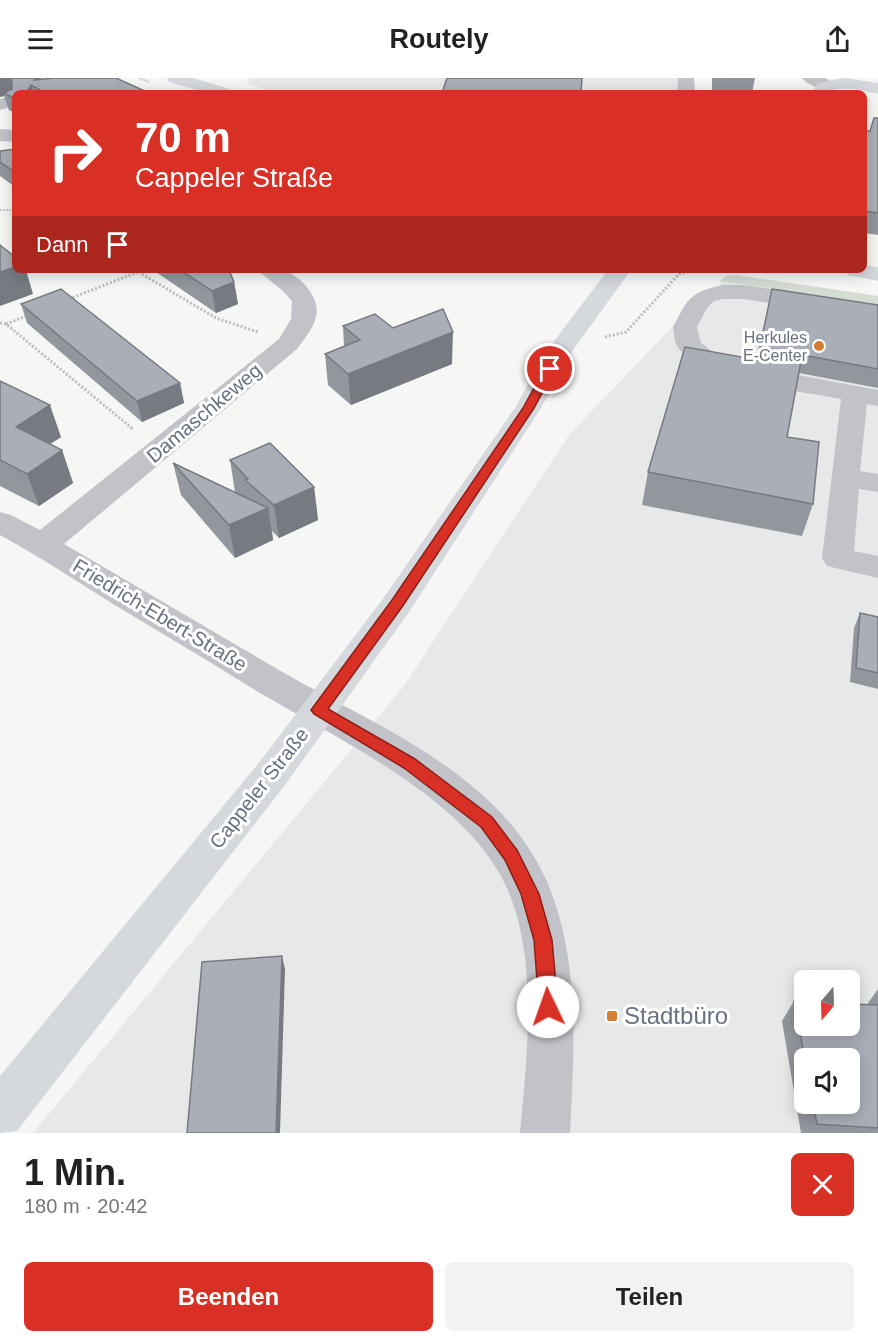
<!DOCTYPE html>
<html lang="de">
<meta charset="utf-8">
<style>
:root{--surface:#fff;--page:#f2f2f2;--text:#222;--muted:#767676;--accent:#d93025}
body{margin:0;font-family:Helvetica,sans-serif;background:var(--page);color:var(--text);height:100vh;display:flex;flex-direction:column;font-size:22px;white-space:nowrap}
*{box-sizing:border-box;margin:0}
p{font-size:20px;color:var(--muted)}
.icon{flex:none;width:33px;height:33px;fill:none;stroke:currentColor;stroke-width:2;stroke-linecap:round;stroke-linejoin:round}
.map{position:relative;height:1055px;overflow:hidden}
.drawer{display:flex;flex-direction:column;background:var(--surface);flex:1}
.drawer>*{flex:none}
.guide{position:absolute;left:12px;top:12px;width:855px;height:183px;border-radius:9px;box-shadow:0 3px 15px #0003;background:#d93025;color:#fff;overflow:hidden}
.needle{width:39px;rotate:199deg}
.controls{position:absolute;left:794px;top:892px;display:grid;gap:12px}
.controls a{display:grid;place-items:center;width:66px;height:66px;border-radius:9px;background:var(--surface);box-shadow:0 3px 15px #0003;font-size:30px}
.pin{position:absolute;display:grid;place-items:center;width:51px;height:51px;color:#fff;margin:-26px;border:3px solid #fff;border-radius:50%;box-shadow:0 2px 6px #0007}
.me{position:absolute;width:66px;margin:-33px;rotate:357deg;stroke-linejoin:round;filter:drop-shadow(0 0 4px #0008)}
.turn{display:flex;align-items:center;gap:21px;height:126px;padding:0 24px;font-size:27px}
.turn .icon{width:78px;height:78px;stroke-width:2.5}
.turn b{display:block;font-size:42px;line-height:51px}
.then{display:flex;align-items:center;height:57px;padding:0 24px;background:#0003;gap:12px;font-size:22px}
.round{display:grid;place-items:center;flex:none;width:63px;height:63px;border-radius:9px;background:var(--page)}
.headline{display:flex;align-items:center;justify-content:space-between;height:102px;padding:0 24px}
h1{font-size:36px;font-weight:600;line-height:45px}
.action{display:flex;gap:12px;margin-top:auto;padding:12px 24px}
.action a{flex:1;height:69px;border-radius:9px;background:var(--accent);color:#fff;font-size:24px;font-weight:600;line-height:69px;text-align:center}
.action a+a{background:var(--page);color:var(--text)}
header{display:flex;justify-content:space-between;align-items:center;height:78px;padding:0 24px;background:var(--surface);font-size:27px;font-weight:600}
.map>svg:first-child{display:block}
</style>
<header><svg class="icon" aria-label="menu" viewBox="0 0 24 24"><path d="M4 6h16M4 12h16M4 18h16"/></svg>Routely<svg class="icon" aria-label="share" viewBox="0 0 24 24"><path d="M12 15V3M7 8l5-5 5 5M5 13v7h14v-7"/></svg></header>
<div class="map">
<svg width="878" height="1055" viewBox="0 0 878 1055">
<rect width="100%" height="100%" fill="#f6f7f4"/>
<path fill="#e7e8e8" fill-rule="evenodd" d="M250 0H679L678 15H278L246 5Z
M720 203 878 227V1055H33L404 608 569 357 673 248 696 217 721 208ZM804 903H849V948H804ZM804 981H849V1026H804Z"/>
<path fill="#d5dcd4" d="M736 197 878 218V227L720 203 726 198Z"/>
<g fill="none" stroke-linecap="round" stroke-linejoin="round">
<path stroke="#bbbdc0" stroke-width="2" stroke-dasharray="1.5 1.5" stroke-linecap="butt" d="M139 0 149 4
M0 132H15"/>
<path stroke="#bbbdc0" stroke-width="3" stroke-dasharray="2 2" stroke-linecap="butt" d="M135 192 216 240 258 254
M69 221 138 194
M0 245 6 246 134 352
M6 246 29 237
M605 259 626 254 679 196 697 192"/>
<path fill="#c1c3c8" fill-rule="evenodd" d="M678 0H694L695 15H677Z
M802 0H825L837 7 834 11C824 13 808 8 802 0Z
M15 17V28L0 32V21Z
M0 51 15 52V64L0 63Z
M257 192C265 192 277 190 285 193 302 199 321 221 316 239 313 251 304 261 297 271L64 466C135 507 207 550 279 592 375 648 500 695 547 804 581 883 574 972 570 1055H520C527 979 539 880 506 808 463 714 321 654 237 601 201 578 164 557 128 535 85 509 44 481 0 457V434L11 437 40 452 279 261 291 241 292 223 283 213Z
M723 207H744L878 228V242L744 221H723L714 223 707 230 697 249 701 265 721 280 750 288 878 312V328L867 326 860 393 878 396V414L859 411 854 473 878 478V500L827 488 822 480 841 321C801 313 703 304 679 271 674 265 674 256 673 249 689 219 689 215 723 207Z"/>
<path fill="#d5d8dc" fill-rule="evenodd" d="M167 0H193L230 11 233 15H206L169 4Z
M844 0 878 5V16C865 13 853 9 839 11 829 12 823 15 811 15L818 5Z
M864 187 878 189V203L848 197 845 192H864Z
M608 192H631L573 272 541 330 409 534 288 703 17 1053 0 1055V998L262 681 385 518 515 330 548 271Z"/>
</g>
<path fill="#92969d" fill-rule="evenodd" d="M0 0H41V2L149 15H15V35L9 32 4 18 0 19Z
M712 0H755L752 15H712Z
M878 40V157L864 155V53H870Z
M15 71V109L0 98V73Z
M153 192H229L234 204 238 226 216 235Z
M772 211 878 227V310L799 295 787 359 813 426 802 458 642 427 648 394 756 282Z
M21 226 180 305 184 325 142 344 27 245Z
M343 248 393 250 452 286 351 327 328 307 325 276 344 268Z
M0 303 61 359 50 366 62 372 73 405 39 428 0 408Z
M230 382 314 409 318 442 279 460 272 453 273 462 235 480 181 417 173 385 235 414Z
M860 535 878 539V611L850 604 854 550Z
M878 911V1055H801L782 943 794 923 869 927 868 925ZM804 981H849V1026H804Z"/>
<path fill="#777a80" d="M2 0H10L14 15H4V18L0 19V1Z
M24 0H41L43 7H31L33 15H26Z
M15 189V192H26L33 216 0 228V194Z
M234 204 238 226 216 235 212 213Z
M453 254 452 286 351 327 348 296Z
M180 305 184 325 142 344 137 323Z
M50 327 61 359 27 381 16 349Z
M62 372 73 405 39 428 27 396Z
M314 409 318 442 279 460 274 427Z
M268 430 273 462 235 480 229 447Z
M282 878 285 891 280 1055H276Z"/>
<path fill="#aaafb7" stroke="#777a80" stroke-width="1.5" d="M12 0H35L34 2 54 0H116L149 15H45L31 7 26 15H15V21L4 15 12 11Z
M447 0H582L581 15H442Z
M874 40H878V135L864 133V53H870Z
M15 71V94L0 84V73Z
M0 167 15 179V189L0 194Z
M180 192H229L234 204 212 213Z
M61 211 180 305 137 323 21 226Z
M772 211 878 227V291L760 269Z
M443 231 453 254 348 296 325 276 360 262 343 248 375 236 393 250Z
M685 269 758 282 759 275 801 283 787 359 819 364 813 426 648 394Z
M0 303 50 327 16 349 62 372 27 396 0 382Z
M270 365 314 409 274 427 245 402 248 401 230 382Z
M173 385 268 430 229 447Z
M860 535 878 539V595L856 590Z
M282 878 276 1055H187L202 884Z
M794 923H804V948H849V926L878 927V1050L817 1046 813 1026H849V981H805Z"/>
<path fill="#d93025" stroke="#8d1f18" stroke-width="1.5" d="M546 288H554L555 291 534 330 402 529 328 631 415 681 492 739 517 772 539 816 552 862 558 929 555 935 548 938 542 935 539 929 534 862 521 816 505 782 481 749 404 690 314 636 311 632 392 522 523 330Z"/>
<g fill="#d57c36" stroke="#fff" stroke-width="2">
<circle cx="819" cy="268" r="6"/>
<rect x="606" y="932" width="12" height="12" rx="3"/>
</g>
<g text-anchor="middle" stroke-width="6" stroke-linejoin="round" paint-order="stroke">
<g font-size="16" fill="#687283" stroke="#fff" text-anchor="end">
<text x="807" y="265">Herkules<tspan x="807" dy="18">E-Center</tspan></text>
</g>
<g font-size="20" fill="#687283" stroke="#fff">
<text transform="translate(204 335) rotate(-40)" y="7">Damaschkeweg</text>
<text transform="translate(160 537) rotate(31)" y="7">Friedrich-Ebert-Straße</text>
<text transform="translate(259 710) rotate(-52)" y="7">Cappeler Straße</text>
</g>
<g font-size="24" fill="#687283" stroke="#fff" text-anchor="start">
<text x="624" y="946">Stadtbüro</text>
</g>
</g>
</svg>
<div class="controls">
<a><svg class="needle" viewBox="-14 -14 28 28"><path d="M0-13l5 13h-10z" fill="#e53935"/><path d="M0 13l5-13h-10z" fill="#767676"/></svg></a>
<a><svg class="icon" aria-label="sound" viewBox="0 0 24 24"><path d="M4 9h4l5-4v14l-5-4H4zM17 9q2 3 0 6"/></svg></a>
</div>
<div class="pin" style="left:550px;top:291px;background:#d93025"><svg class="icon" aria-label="arrive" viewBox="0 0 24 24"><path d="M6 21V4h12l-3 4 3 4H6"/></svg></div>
<svg class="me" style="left:548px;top:929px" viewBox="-20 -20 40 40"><circle r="19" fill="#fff"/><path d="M0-13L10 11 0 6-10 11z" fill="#d93025"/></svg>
<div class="guide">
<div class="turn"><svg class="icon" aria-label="right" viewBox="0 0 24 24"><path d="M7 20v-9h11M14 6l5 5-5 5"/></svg><div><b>70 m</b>Cappeler Straße</div></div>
<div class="then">Dann<svg class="icon" aria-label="arrive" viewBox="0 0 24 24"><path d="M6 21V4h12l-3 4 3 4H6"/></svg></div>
</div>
</div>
<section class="drawer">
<div class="headline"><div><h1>1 Min.</h1><p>180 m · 20:42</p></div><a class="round" style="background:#d93025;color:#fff"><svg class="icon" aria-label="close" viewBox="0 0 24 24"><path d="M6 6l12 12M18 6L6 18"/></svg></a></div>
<div class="action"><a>Beenden</a><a>Teilen</a></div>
</section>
